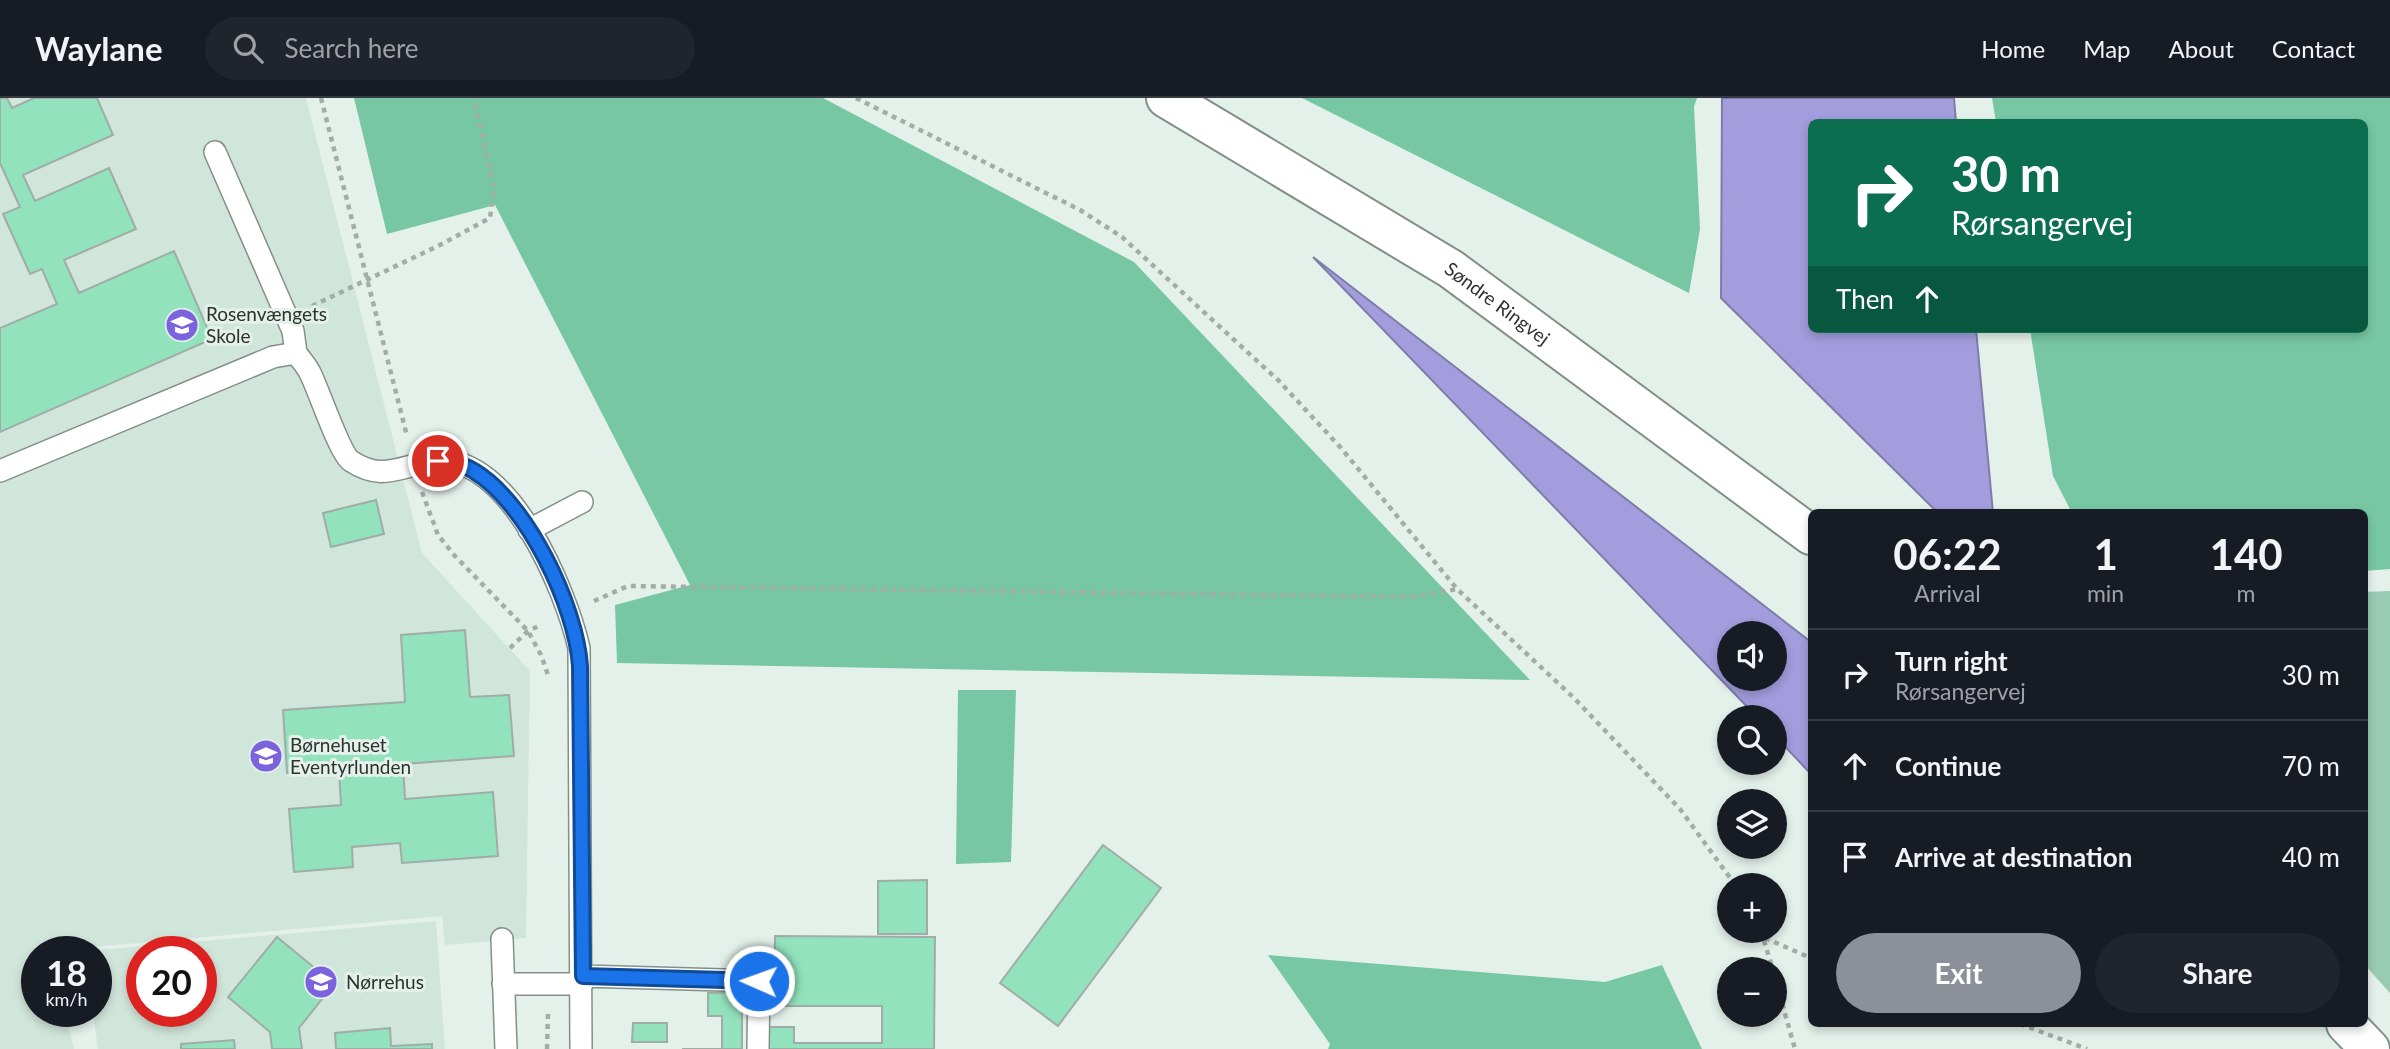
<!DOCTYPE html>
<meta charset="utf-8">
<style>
:root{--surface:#171b24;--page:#20242c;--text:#f1f3f6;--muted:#9ea1a6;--line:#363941;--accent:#8c9099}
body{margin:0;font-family:Lato,sans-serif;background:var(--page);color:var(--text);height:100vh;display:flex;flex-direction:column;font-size:26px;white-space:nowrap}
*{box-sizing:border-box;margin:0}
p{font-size:23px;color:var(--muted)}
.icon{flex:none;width:38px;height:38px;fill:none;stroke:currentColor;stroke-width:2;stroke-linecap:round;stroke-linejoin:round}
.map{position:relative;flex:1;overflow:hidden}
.panel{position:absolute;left:1808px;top:411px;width:560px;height:518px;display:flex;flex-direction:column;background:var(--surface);border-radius:10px;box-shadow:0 4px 10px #0003}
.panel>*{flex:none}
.guide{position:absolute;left:1808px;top:21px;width:560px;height:214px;border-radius:10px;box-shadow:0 4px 10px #0003;background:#0b6e4f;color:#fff;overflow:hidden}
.buttons{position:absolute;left:1717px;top:523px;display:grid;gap:14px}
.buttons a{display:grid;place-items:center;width:70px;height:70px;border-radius:50%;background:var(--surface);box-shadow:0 4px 10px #0003;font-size:35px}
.speed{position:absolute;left:21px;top:838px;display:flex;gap:14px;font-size:35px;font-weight:700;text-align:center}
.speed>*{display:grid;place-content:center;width:91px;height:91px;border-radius:50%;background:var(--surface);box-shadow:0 4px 10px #0003;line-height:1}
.speed small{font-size:18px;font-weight:400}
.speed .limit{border:10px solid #d22;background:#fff;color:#111}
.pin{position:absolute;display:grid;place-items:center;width:60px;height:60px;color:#fff;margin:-30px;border:4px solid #fff;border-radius:50%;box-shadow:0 2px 7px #0007}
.me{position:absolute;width:77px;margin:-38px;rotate:272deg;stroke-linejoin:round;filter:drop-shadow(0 0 5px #0008)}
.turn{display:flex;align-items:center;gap:24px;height:147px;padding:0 28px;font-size:32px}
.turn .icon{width:91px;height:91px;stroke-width:2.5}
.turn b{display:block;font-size:49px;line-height:60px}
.then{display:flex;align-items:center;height:66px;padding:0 28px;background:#0003;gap:14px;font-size:26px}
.eta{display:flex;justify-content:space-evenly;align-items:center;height:119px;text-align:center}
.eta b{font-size:42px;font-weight:700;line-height:49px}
.button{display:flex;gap:14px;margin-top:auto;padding:14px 28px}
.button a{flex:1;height:80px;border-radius:42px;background:var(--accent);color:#fff;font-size:28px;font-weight:700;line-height:80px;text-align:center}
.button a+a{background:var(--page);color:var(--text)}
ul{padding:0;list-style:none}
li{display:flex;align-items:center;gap:21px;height:91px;padding:0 28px;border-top:2px solid var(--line)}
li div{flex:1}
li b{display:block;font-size:26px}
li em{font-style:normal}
header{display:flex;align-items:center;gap:42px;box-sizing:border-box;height:98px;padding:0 35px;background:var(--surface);border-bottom:2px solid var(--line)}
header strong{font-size:33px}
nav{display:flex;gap:38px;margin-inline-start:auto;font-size:24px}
.search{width:490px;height:63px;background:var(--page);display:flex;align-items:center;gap:18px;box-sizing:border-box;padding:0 24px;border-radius:38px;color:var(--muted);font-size:26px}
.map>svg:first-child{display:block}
</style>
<header>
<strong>Waylane</strong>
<div class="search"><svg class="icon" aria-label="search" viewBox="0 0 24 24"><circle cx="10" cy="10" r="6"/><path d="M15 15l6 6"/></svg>Search here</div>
<nav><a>Home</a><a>Map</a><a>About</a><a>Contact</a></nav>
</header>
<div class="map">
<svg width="2390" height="951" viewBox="0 0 2390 951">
<rect width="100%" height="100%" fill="#e4f1ea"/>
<path fill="#d1e6db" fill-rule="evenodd" d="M0 0H306L422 455 530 573 526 840 445 847 442 818 37 854V914H65L74 951H0Z
M436 823 445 951H98L93 914H96V854L85 853ZM142 854H201V914H142Z"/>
<path fill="#98cbb3" d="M2390 493V895L2364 866V494Z"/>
<path fill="#77c7a4" d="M354 0H823L1134 164 1530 582 617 565 615 507 690 487 495 107 387 136Z
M1302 0H1697L1694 9 1700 131 1689 195Z
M1992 0H2390V471L2364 473V415H2072L2053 378 2030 231H2364V24H1996Z
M958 592H1016L1011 764 956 766Z
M1268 857 1605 884 1662 867 1702 951H1328L1330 946Z"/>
<path fill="#a39cdd" stroke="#807ca9" stroke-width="2" fill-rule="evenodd" d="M1722 0H1954L1956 24H1811V231H1976L1993 415H1938L1721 200Z
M1313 159 1811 544V676L1775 638 1774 620 1757 619ZM1729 536H1774V581H1729Z"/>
<path fill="#92e2bd" stroke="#a0ada6" stroke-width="2" d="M0 0H7L12 10 34 0H97L113 37 23 77 35 103 109 70 136 131 64 162 79 195 174 153 212 241 0 334V230L57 206 42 171 30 176 3 116 20 109 0 65Z
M376 402 384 436 331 449 323 415Z
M465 532 470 599 509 597 514 658 403 666 405 701 493 694 498 758 402 765 400 745 352 749 353 769 294 774 289 711 341 707 339 671 287 675 283 612 405 604 401 537Z
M1103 747 1161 790 1058 928 1000 885Z
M927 782V836H878V783Z
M775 838 935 839 934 951H767V929H794V945H882V908H774Z
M277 839 334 886 299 930 302 951H272L270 934 228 899Z
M742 894V951H682H722V918H708V895Z
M633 925H667V944H632Z
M390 930 391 948 432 946V951H336L335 935Z
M234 942 235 951H181V946Z"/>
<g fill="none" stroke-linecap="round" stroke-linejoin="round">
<defs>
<path id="lane" d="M215 54 293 233 296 255
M0 373 273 259 296 255C301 262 308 269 311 277 319 293 340 356 351 363 384 385 402 366 437 363 510 357 566 493 579 550L581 951
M529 432 582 404
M502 841 506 951
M583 878 759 883 758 951
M503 886H582"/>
<g id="primary">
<path id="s1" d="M1166 0 1451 171 1811 437"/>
<path d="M2346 926 2370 951"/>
</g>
</defs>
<use href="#lane" stroke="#838f89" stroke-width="24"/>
<use href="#primary" stroke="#838f89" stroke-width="42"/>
<path stroke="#a3ada7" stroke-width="4.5" stroke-dasharray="5 5" stroke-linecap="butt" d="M321 0 407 338
M856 0 1080 112 1122 139 1279 283 1341 350 1457 491 1573 599 1680 711 1736 788
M312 208 438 148 490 120 494 89 474 0
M422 394 438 437 454 457 528 533 541 557 548 577
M594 503 628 488 1412 499 1457 491
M510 550 528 533 541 527
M1761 833 1773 872
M1765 840 1811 860
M1774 877 1795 951
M2020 926 2087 951
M547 951 548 915"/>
<use href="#lane" stroke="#fff" stroke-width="21"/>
<use href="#primary" stroke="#fff" stroke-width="38"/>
</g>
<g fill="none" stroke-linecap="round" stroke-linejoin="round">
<defs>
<path id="route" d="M438 363C450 365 464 366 474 373 527 405 576 508 580 568L583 878 759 883"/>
</defs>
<use href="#route" stroke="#114b97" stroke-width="18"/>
<use href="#route" stroke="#1a73e8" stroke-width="12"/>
</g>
<defs>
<symbol id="school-disc" viewBox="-11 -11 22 22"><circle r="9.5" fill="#7b63dd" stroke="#e4f1ea"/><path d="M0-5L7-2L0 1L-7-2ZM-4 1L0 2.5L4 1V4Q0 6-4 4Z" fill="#fff"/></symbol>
</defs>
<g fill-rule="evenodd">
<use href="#school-disc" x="163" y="208" width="38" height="38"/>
<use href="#school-disc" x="247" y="639" width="38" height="38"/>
<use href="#school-disc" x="302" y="865" width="38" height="38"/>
</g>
<g text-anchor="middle" stroke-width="6" stroke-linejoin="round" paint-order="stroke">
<g font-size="19" fill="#2d322f" stroke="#e4f1ea">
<text dy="7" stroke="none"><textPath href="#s1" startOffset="390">Søndre Ringvej</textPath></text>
</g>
<g font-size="19" fill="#2d322f" stroke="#e4f1ea" text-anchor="start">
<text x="206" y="223">Rosenvængets<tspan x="206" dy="22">Skole</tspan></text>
<text x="290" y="654">Børnehuset<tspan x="290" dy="22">Eventyrlunden</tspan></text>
<text x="346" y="891">Nørrehus</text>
</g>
</g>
</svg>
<div class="buttons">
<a><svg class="icon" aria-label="sound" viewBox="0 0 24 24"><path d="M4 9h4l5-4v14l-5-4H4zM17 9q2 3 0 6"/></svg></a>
<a><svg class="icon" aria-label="search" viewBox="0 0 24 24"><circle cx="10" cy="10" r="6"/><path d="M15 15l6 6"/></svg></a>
<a><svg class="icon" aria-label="layers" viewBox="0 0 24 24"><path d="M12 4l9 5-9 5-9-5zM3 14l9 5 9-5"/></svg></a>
<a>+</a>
<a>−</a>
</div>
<div class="speed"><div>18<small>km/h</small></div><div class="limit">20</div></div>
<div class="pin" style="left:438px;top:363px;background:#d93025"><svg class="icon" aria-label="arrive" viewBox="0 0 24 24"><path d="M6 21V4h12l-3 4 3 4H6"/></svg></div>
<svg class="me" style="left:759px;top:883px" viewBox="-20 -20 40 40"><circle r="17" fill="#1a73e8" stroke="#fff" stroke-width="3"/><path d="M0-11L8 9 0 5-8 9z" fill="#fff"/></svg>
<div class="guide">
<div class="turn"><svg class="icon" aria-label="right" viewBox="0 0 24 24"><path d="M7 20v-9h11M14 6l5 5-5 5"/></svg><div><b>30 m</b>Rørsangervej</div></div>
<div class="then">Then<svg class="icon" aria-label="ahead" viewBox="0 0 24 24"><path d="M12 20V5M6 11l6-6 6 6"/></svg></div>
</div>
<section class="panel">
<div class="eta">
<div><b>06:22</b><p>Arrival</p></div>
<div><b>1</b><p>min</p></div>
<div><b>140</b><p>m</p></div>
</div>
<ul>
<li><svg class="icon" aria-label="right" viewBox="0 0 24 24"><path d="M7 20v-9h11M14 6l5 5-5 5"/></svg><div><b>Turn right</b><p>Rørsangervej</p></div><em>30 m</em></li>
<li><svg class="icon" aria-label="ahead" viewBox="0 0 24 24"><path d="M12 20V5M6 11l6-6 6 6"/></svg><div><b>Continue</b></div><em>70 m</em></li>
<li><svg class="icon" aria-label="arrive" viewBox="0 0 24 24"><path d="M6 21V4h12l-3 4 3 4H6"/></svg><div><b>Arrive at destination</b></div><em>40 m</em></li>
</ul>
<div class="button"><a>Exit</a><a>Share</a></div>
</section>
</div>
